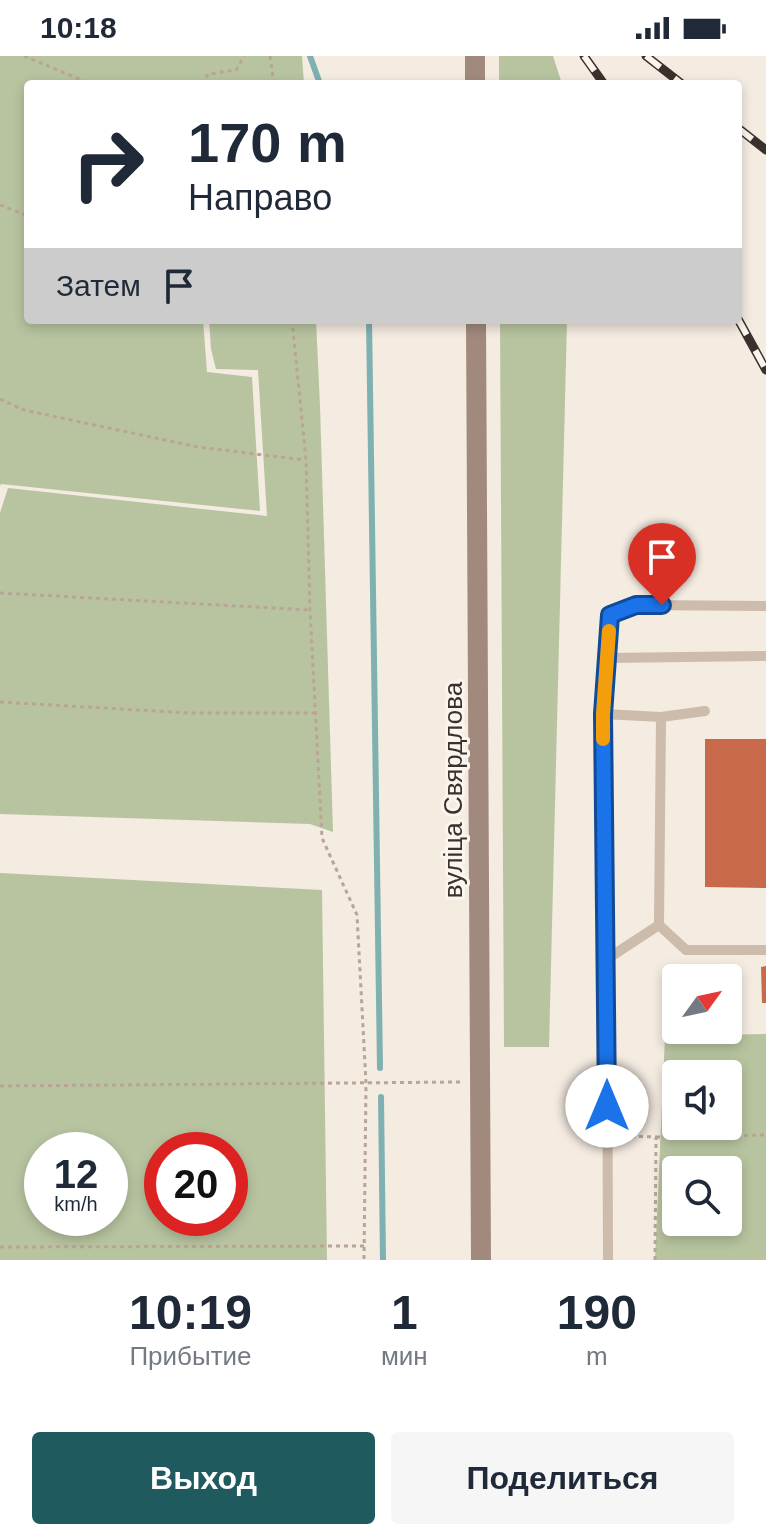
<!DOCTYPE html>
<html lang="ru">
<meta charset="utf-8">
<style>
:root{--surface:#fff;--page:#f6f6f7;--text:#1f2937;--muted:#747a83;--accent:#1f5a5e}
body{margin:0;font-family:Helvetica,sans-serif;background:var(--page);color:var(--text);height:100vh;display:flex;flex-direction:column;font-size:30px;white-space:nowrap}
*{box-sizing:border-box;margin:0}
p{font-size:26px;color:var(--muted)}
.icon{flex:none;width:44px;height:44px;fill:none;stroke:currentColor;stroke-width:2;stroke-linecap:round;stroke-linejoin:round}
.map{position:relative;height:1204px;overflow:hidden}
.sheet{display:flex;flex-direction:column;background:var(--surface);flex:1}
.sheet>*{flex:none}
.guide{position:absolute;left:24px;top:24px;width:718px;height:244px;border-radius:8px;box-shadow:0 4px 12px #0003;background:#fff;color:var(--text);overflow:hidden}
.needle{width:52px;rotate:57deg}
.buttons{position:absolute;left:662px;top:908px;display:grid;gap:16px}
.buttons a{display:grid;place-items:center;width:80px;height:80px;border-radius:8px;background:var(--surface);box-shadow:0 4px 12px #0003;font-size:40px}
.speed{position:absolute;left:24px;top:1076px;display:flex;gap:16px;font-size:40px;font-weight:700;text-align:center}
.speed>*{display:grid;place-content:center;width:104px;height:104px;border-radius:50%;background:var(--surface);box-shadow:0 4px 12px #0003;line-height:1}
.speed small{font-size:20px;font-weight:400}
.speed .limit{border:12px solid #d22;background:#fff;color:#111}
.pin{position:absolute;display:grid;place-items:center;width:68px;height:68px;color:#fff;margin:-82px -34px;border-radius:50% 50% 50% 0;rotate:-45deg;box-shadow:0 0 8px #0007}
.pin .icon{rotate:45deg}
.me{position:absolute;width:88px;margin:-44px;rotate:0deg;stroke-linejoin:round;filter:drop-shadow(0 0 6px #0008)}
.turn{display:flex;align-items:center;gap:28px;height:168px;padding:0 32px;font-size:36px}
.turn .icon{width:104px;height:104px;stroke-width:2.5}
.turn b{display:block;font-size:56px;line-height:68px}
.then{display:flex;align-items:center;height:76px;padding:0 32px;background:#0003;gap:16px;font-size:30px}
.eta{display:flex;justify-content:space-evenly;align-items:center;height:136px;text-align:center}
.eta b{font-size:48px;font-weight:800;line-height:56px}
.button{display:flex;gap:16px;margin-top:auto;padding:16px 32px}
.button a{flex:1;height:92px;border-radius:8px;background:var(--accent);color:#fff;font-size:32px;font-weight:800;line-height:92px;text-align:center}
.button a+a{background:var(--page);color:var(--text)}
.status{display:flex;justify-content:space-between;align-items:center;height:56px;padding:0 40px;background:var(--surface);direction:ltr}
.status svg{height:22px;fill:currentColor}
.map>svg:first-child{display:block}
</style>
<div class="status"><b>10:18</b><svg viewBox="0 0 49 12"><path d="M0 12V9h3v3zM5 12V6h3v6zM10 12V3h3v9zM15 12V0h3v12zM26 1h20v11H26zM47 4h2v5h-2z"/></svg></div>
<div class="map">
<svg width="766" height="1204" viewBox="0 0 766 1204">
<rect width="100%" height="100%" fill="#f4ebe1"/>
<path fill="#b8c4a0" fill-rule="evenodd" d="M0 0H302L304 28H28V264H203L207 316 252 321 260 455 1 428 0 430Z
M499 0H553L562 28H499Z
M209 264H316L320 350 333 776 310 768 0 758V457L8 432 267 460 258 314 216 313 211 293Z
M500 264H567L549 991H504Z
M0 817 322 834 327 1204H0ZM110 1094V1162H42V1094ZM230 1094V1162H162V1094Z
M766 978V1204H655L665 980ZM728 1018V1070H676V1018ZM728 1114V1166H676V1114Z"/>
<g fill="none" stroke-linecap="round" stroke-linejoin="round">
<path stroke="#7fb0b2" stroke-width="6" d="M310 0 320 28
M369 264 380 1012
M381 1041 383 1204"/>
</g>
<path fill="#c8694b" d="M705 683H766V832L705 831Z
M766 910V947H762L761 911Z"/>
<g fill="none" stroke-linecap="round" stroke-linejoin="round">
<path stroke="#b9a596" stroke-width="3" stroke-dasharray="4 4" stroke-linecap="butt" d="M24 0 91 28
M270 0 274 28
M201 28 208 18 236 14 244 0
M0 149 28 160
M292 264 306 404 310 554 322 782 357 859 366 1027 364 1204
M0 343 24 354 198 391 305 404
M0 537 310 554
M0 646 189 657H315
M0 1030 460 1026
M623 1080 656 1081 655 1204
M656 1081 766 1079
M0 1191 364 1190"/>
<path stroke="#cdbbac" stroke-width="10" d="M607 602 766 600
M603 658 661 661 705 655
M659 869 686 894H766
M607 903 659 869 661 661
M608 1204 607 903 603 658 610 559 636 549 766 550"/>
<path stroke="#a18a7d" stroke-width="20" d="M475 0V28
M476 264 481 1204"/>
<defs>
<path id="rail" d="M584 0 604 28
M646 0 682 28
M738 72 766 94
M738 263 766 314"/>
</defs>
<use href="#rail" stroke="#3b302b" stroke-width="9"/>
<use href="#rail" stroke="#fbf5ee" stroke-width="6" stroke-dasharray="18" stroke-linecap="butt"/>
</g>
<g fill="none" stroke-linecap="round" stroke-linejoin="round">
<defs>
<path id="route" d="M607 1050 603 658 610 559 636 549H662"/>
</defs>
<use href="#route" stroke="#114b97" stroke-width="20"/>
<use href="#route" stroke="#1a73e8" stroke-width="14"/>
<path stroke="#f59e0b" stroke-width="14" d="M603 683V658L609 575"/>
</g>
<g text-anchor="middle" stroke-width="6" stroke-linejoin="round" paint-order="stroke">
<g font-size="26" fill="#3b302b" stroke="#fbf5ee">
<text transform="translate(453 734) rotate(-90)" y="9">вуліца Свярдлова</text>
</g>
</g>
</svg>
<div class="buttons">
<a><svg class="needle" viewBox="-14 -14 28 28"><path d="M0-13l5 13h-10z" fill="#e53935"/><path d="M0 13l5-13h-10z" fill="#747a83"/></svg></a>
<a><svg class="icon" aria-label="sound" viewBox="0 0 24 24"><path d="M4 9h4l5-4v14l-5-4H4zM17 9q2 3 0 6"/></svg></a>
<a><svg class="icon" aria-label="search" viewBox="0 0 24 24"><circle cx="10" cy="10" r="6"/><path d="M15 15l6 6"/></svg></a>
</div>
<div class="speed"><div>12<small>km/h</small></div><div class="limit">20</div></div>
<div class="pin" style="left:662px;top:549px;background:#d93025"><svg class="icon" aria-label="arrive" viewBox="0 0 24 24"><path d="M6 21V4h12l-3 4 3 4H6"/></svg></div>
<svg class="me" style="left:607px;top:1050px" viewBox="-20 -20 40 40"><circle r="19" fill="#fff"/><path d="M0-13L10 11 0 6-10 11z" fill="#1a73e8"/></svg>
<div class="guide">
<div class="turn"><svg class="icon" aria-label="right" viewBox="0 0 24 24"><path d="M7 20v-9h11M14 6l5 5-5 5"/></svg><div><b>170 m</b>Направо</div></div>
<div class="then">Затем<svg class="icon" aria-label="arrive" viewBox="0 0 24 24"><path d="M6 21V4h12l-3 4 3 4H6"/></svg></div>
</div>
</div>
<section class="sheet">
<div class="eta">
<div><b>10:19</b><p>Прибытие</p></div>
<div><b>1</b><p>мин</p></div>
<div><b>190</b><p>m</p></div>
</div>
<div class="button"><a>Выход</a><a>Поделиться</a></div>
</section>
